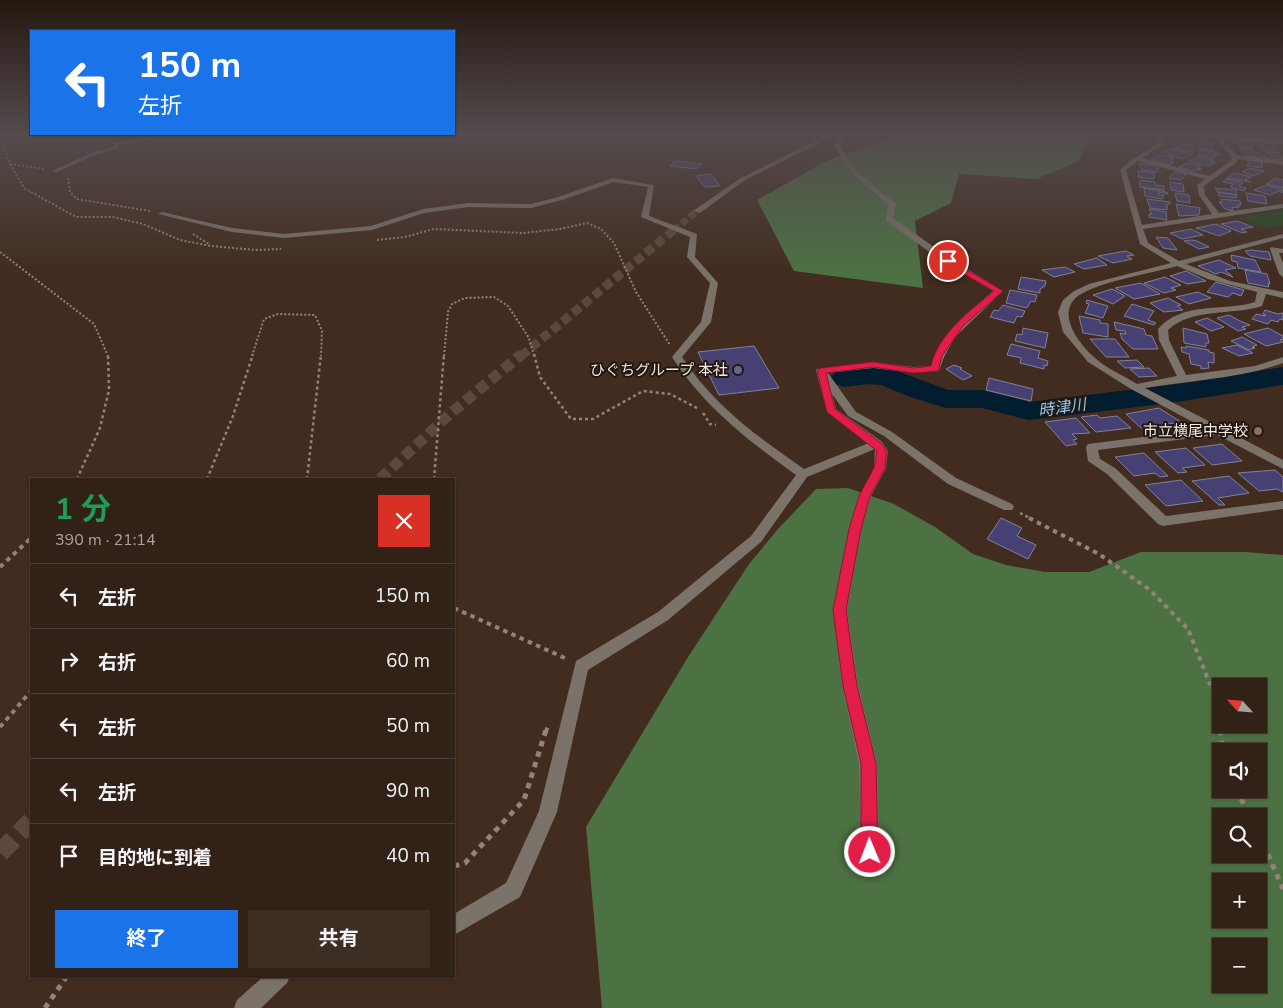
<!DOCTYPE html>
<html lang="ja">
<meta charset="utf-8">
<style>
:root{--surface:#312117;--page:#3d2e24;--text:#f1f3f6;--muted:#a8a3a1;--line:#4c3e36;--accent:#1a73e8}
body{margin:0;font-family:"Nunito Sans","Noto Sans JP",sans-serif;background:var(--page);color:var(--text);height:100vh;display:flex;flex-direction:column;font-size:19px;white-space:nowrap}
*{box-sizing:border-box;margin:0}
p{font-size:16px;color:var(--muted)}
.icon{flex:none;width:28px;height:28px;fill:none;stroke:currentColor;stroke-width:2;stroke-linecap:round;stroke-linejoin:round}
.map{position:relative;flex:1;overflow:hidden}
.panel{position:absolute;left:30px;top:478px;width:425px;height:500px;display:flex;flex-direction:column;background:var(--surface);border-radius:0px;box-shadow:0 1px 4px #0004,0 0 0 1px var(--line)}
.panel>*{flex:none}
.guide{position:absolute;left:30px;top:30px;width:425px;height:105px;border-radius:0px;box-shadow:0 1px 4px #0004,0 0 0 1px var(--line);background:#1a73e8;color:#fff;overflow:hidden}
.needle{width:32px;rotate:296deg}
.controls{position:absolute;left:1212px;top:678px;display:grid;gap:10px}
.controls a{display:grid;place-items:center;width:55px;height:55px;border-radius:0px;background:var(--surface);box-shadow:0 1px 4px #0004,0 0 0 1px var(--line);font-size:25px}
.pin{position:absolute;display:grid;place-items:center;width:42px;height:42px;color:#fff;margin:-21px;border:2px solid #fff;border-radius:50%;box-shadow:0 1px 5px #0007}
.me{position:absolute;width:55px;margin:-28px;rotate:359deg;stroke-linejoin:round;filter:drop-shadow(0 0 4px #0008)}
.turn{display:flex;align-items:center;gap:18px;height:105px;padding:0 25px;font-size:22px}
.turn .icon{width:65px;height:65px;stroke-width:2.5}
.turn b{display:block;font-size:35px;line-height:42px}
.round{display:grid;place-items:center;flex:none;width:52px;height:52px;border-radius:0px;background:var(--page)}
.head{display:flex;align-items:center;justify-content:space-between;height:85px;padding:0 25px}
h1{font-size:30px;font-weight:700;line-height:38px;color:#1e9e55}
.button{display:flex;gap:10px;margin-top:auto;padding:10px 25px}
.button a{flex:1;height:58px;border-radius:0px;background:var(--accent);color:#fff;font-size:20px;font-weight:700;line-height:58px;text-align:center}
.button a+a{background:var(--page);color:var(--text)}
ul{padding:0;list-style:none}
li{display:flex;align-items:center;gap:15px;height:65px;padding:0 25px;border-top:1px solid var(--line)}
li div{flex:1}
li b{display:block;font-size:19px}
li em{font-style:normal}
.map>svg:first-child{display:block}
</style>
<div class="map">
<svg width="1283" height="1008" viewBox="0 0 1283 1008">
<rect width="100%" height="100%" fill="#412c1f"/>
<path fill="#26451e" d="M1283 210V225L1266 229 1238 218Z"/>
<path fill="#4c7143" fill-rule="evenodd" d="M903 133H1094L1077 162 1036 179 959 174 951 203 915 221 923 288 794 271 757 200 828 160Z
M848 488 894 504 935 527 973 554 1006 565 1045 572H1089L1141 552H1245L1283 555V1008H602L586 827 688 657 749 564 778 529 816 489ZM1221 686H1259V724H1221ZM1221 751H1259V789H1221ZM1221 816H1259V854H1221ZM1221 881H1259V919H1221ZM1221 946H1259V984H1221Z"/>
<g fill="none" stroke-linecap="round" stroke-linejoin="round">
<path fill="#031d30" fill-rule="evenodd" d="M868 366 897 371 948 390H982L1029 402 1170 385 1283 367V385L1170 403 1029 420 982 408H946L910 397 881 385 868 384 845 387 835 384 831 378 835 372Z"/>
</g>
<path fill="#464172" stroke="#82819a" d="M1168 134 1186 137 1187 143 1171 141Z
M1190 136 1205 137 1216 144 1194 142Z
M1234 140 1251 142 1253 148 1239 147Z
M1258 142 1273 144 1276 150 1264 149Z
M1174 143 1190 145 1194 148 1190 147 1193 152 1182 150 1175 148Z
M1198 143 1211 145 1213 150 1201 149Z
M1173 149 1193 154 1182 159 1161 152Z
M1241 149 1253 150 1269 159 1247 156Z
M1200 150 1216 152 1220 155H1215L1214 158 1197 155Z
M1266 151 1279 153 1283 160 1272 159Z
M1161 155 1174 158 1170 161 1173 162 1169 165 1151 160Z
M1198 157 1213 160 1211 161 1215 162 1209 166 1189 161Z
M1248 160 1262 162V168L1247 166 1249 162Z
M675 161 702 164 697 169 670 166Z
M1139 163 1157 166 1159 169H1157V172L1142 170Z
M1188 163 1201 166 1197 168 1202 169 1192 171 1179 167Z
M1249 168 1264 171 1253 176 1242 172Z
M1138 171 1154 173V179L1138 177Z
M1175 171 1187 174 1181 180 1169 178Z
M1234 173 1251 177 1245 180 1251 182 1227 178Z
M711 174 720 186 705 187 696 176Z
M1275 178 1283 180V188L1267 184Z
M1227 179 1243 183 1239 186 1246 188 1244 191 1230 187 1233 184 1223 182Z
M1140 180 1155 182V185L1164 186V190L1140 187Z
M1170 182 1183 184 1184 192 1171 190Z
M1266 185 1283 190V193L1279 191 1270 195 1254 190Z
M1144 188 1167 192 1168 194 1159 192V195H1164L1162 199 1145 196Z
M1215 188 1236 190 1237 195 1218 192Z
M1218 192 1236 195 1237 198 1219 196Z
M1175 193 1189 195 1190 203 1177 201Z
M1246 193 1265 196 1267 204 1248 201Z
M1147 199 1170 202V204H1167V210L1150 208Z
M1221 199 1240 201 1241 205H1238L1239 208 1232 207 1233 211 1225 209 1219 202 1222 203Z
M1176 204 1200 208 1199 215 1179 216Z
M1149 209 1166 212 1167 220 1149 217V214H1152Z
M1237 221 1253 227 1241 229 1247 232 1242 233 1221 224Z
M1216 224 1231 231 1219 236 1196 228Z
M1191 229 1203 235 1182 239 1170 233Z
M1156 237 1168 238 1177 250 1163 248Z
M1191 240 1197 241 1209 247 1199 249 1184 241Z
M1251 250 1269 252 1271 260 1250 256 1245 251Z
M1126 251 1134 255 1127 256 1132 259 1113 263 1098 256Z
M1231 255 1255 260 1261 272 1238 268 1237 262 1232 261Z
M1097 258 1107 265 1084 269 1074 264Z
M1219 260 1236 268 1225 270 1233 277 1221 272 1216 274 1198 266Z
M1065 267 1075 272 1054 277 1042 270Z
M1245 270 1267 274 1270 284 1268 283 1269 287 1248 283Z
M1186 271 1206 281 1187 284 1170 276Z
M1021 277 1046 281 1045 286 1040 289V293L1018 289Z
M1165 277 1181 285 1171 288 1176 290 1164 293 1144 283Z
M1216 282 1244 290 1241 296 1233 293 1228 297 1207 292Z
M1141 283 1160 294 1134 299 1115 288Z
M1112 289 1125 296 1113 304 1093 295Z
M1010 290 1037 295 1035 302 1031 301 1027 308 1006 303Z
M1198 292 1211 298 1189 304 1176 297Z
M1168 298 1181 305 1177 306 1183 310 1164 312 1150 303Z
M1087 300 1108 306 1103 318 1085 313 1089 304 1086 303Z
M1132 304 1154 311 1148 320 1156 323 1154 325 1124 316Z
M1003 305 1025 311 1022 317 1017 316 1014 323 990 317 994 310 998 311Z
M1265 310 1278 314 1283 313V320L1280 319 1278 322 1271 320 1268 324 1252 319 1256 314 1265 316 1266 315 1263 314Z
M1229 315 1240 321 1250 325 1242 327 1246 329 1238 331 1217 318Z
M1079 316 1100 320V323L1108 324V337L1083 333Z
M1207 318 1224 327 1211 331 1195 322Z
M1114 322 1144 329 1146 335 1152 336 1158 349H1133L1122 339 1120 333 1126 334 1125 331 1116 330Z
M1023 328 1048 333 1045 348 1015 341 1017 334 1022 335Z
M1183 328 1207 334 1209 343H1206V347L1184 343Z
M1268 328 1283 336V339L1280 340 1283 342 1266 346 1244 334Z
M1242 337 1257 345 1252 347 1255 348 1249 350 1231 341Z
M1090 339H1115L1129 357H1106Z
M1011 344 1040 351 1038 358 1048 361 1047 366 1044 365V369L1020 363 1021 358 1007 355Z
M1237 345 1253 353 1239 356 1222 348Z
M754 346 779 388 719 395 698 352Z
M1186 346 1209 350V352L1214 353V363L1208 362 1209 368 1201 369V366L1191 364 1189 354 1182 352 1181 347 1186 348Z
M1137 360 1144 367 1125 368 1117 361Z
M954 365 962 368 960 369 972 376 963 380 946 369Z
M1149 368 1157 376 1139 377 1130 369Z
M989 378 1033 389 1031 401 986 390Z
M1159 408 1181 422 1141 428 1126 414Z
M1097 415 1100 418 1117 416 1131 428 1096 432 1081 417Z
M1076 418 1090 433 1072 434 1077 439 1073 440 1077 444 1066 446 1045 422Z
M1222 444 1242 461 1212 465 1193 448Z
M1186 448 1205 465 1182 468 1187 472 1178 473 1155 452Z
M1144 453 1168 476 1160 477 1155 473 1134 476 1115 457Z
M1275 470 1283 477V492L1277 489 1259 491 1238 473Z
M1229 476 1249 493 1218 498 1225 505H1219L1192 481Z
M1181 480 1203 501 1166 506 1145 485Z
M1001 518 1022 528 1017 536 1036 545 1028 559 987 539Z"/>
<g fill="none" stroke-linecap="round" stroke-linejoin="round">
<path stroke="#5c483c" stroke-width="7" stroke-dasharray="7 3" stroke-linecap="butt" d="M674 230 697 211"/>
<path stroke="#5c483c" stroke-width="9" stroke-dasharray="9 4.5" stroke-linecap="butt" d="M521 356 675 229"/>
<path stroke="#5c483c" stroke-width="11" stroke-dasharray="11 5.5" stroke-linecap="butt" d="M380 479 451 413 522 354"/>
<path stroke="#5c483c" stroke-width="19" stroke-dasharray="19 9" stroke-linecap="butt" d="M0 853 31 821"/>
<path stroke="#958378" stroke-width="2" stroke-dasharray="2 2" stroke-linecap="butt" d="M0 138 10 164 44 169
M10 164 24 188 76 217H113L143 224 180 240 211 246 256 250 281 249
M68 178 70 192 77 199 150 211
M193 234 209 244
M377 240 405 237 434 229 523 233 560 229 587 223 601 229 614 243 636 292 670 345
M0 252 94 324 108 356
M252 356 264 319 278 314 315 315 322 331 321 356
M444 356 448 312 452 304 465 298 494 297 508 306 529 338 534 356"/>
<path stroke="#958378" stroke-width="2.5" stroke-dasharray="3 3" stroke-linecap="butt" d="M534 354 540 377 571 419H593L643 391 670 394 699 409
M703 413 710 424 716 425
M77 479 100 428 109 390 108 354
M207 479 233 416 253 354
M307 479 321 354
M434 479 444 354
M1020 513 1032 519"/>
<path stroke="#958378" stroke-width="4" stroke-dasharray="4.5 4.5" stroke-linecap="butt" d="M1029 518 1099 554 1150 590 1188 629 1215 697 1220 732
M0 567 31 538
M454 608 567 659
M0 727 31 691
M546 732 548 725"/>
<path stroke="#958378" stroke-width="5" stroke-dasharray="5.5 5.5" stroke-linecap="butt" d="M1220 730 1223 751
M1236 789 1250 816
M1259 834 1283 889
M454 866 465 863 524 800 546 730
M45 1008 67 976"/>
<path fill="#7b736a" fill-rule="evenodd" d="M831 133H839L745 180 700 213 693 211 741 178Z
M841 133H847L840 146 856 171 896 204 893 218 951 259 1003 291 955 337 944 357 939 371 914 373 873 368 828 373 856 412 892 432 956 478 1012 504 1014 507 1012 510H1004L948 484 884 436 848 416 832 394 836 409 881 441 888 451 886 468 871 496 861 529 847 610 858 685 877 763 879 852 877 859 870 861 863 859 861 852 859 763 842 685 833 610 849 529 859 496 874 468 875 449 807 477 761 542 668 620 588 670 557 812 520 897 454 935V914L506 883 539 811 576 661 658 612 751 536 796 475C749 441 704 407 672 357L701 322 710 283 687 257 690 237 641 217 648 187 614 182 562 200 531 208 468 207 424 213 372 230 284 238 232 232 158 214 162 212 232 228 284 234 371 226 423 209 468 203 531 204 558 197 613 178 654 185 649 216 697 234 695 257 718 283 711 322 682 357C713 405 758 437 804 469L869 443 827 412 816 371 817 369 873 362 914 367 931 366C941 333 968 312 993 291L945 263 886 221 888 205 852 173 834 146Z
M1154 133H1160L1164 144 1142 158 1209 176 1231 161 1232 157 1215 138 1167 133 1216 134 1283 140V144L1222 139 1237 155 1283 161V165L1238 159 1236 163 1204 186 1205 195 1219 213 1283 204V208L1143 229 1148 243 1179 261 1283 234V238L1186 264 1230 281 1283 292V298L1266 294 1262 306C1231 316 1193 307 1168 330L1169 340 1186 375 1255 366 1283 357V363C1239 379 1191 380 1145 388L1283 460V469L1217 435 1098 450 1100 459 1115 468 1166 516 1283 501V509L1163 526 1158 524 1107 474 1088 461 1086 447 1088 444 1206 429 1131 389 1088 362 1063 332 1058 312 1063 300 1074 291 1089 284 1171 263 1140 244 1120 170 1127 163 1158 143ZM1138 161 1205 179 1197 185 1199 195 1212 214 1142 225 1126 170ZM1177 266 1208 279 1257 292 1255 302C1223 312 1182 301 1158 329L1159 340 1177 376 1137 384C1123 375 1105 368 1094 357 1077 342 1054 310 1081 294 1106 280 1149 274 1177 266Z
M165 134H176L119 145 117 149 97 154 57 172 52 171 93 152 113 147 115 143Z
M1271 247 1283 249V253H1279L1283 263V277L1279 274 1270 249Z
M264 976H290L287 983 261 1008H234L237 1000Z"/>
</g>
<linearGradient id="sky" x2="0" y2="1"><stop stop-color="#241811"/><stop offset="0.49" stop-color="#544b4d"/><stop offset="1" stop-color="#544b4d" stop-opacity="0"/></linearGradient>
<rect width="1283" height="274" fill="url(#sky)"/>
<path fill="#e11d48" stroke="#92132f" d="M945 260H950L1003 291 963 326 942 356 938 371 914 373 873 367 826 373 835 409 880 442 887 451 885 468 870 496 861 529 846 610 857 686 876 763 878 852 876 858 870 860 864 858 861 852V763L843 686 833 610 849 529 859 496 874 468 877 451 827 412 817 371 821 368 873 362 914 368 931 366C938 334 970 311 994 291L945 263Z"/>
<circle fill="#5c6f8a" stroke="#201711" stroke-width="2" cx="738" cy="370" r="5"/>
<circle fill="#8d6e63" stroke="#201711" stroke-width="2" cx="1258" cy="431" r="5"/>
<g text-anchor="middle" stroke-width="4" stroke-linejoin="round" paint-order="stroke">
<g font-size="15" fill="#f5e7df" stroke="#201711" text-anchor="end">
<text x="728" y="375">ひぐちグループ 本社</text>
<text x="1248" y="436">市立横尾中学校</text>
</g>
<g font-size="16" font-style="italic" fill="#8bc5f3" stroke="#201711">
<text transform="translate(1062 407) rotate(-8)" y="6">時津川</text>
</g>
</g>
</svg>
<div class="controls">
<a><svg class="needle" viewBox="-14 -14 28 28"><path d="M0-13l5 13h-10z" fill="#e53935"/><path d="M0 13l5-13h-10z" fill="#a8a3a1"/></svg></a>
<a><svg class="icon" aria-label="sound" viewBox="0 0 24 24"><path d="M4 9h4l5-4v14l-5-4H4zM17 9q2 3 0 6"/></svg></a>
<a><svg class="icon" aria-label="search" viewBox="0 0 24 24"><circle cx="10" cy="10" r="6"/><path d="M15 15l6 6"/></svg></a>
<a>+</a>
<a>−</a>
</div>
<div class="pin" style="left:948px;top:261px;background:#d93025"><svg class="icon" aria-label="arrive" viewBox="0 0 24 24"><path d="M6 21V4h12l-3 4 3 4H6"/></svg></div>
<svg class="me" style="left:870px;top:852px" viewBox="-20 -20 40 40"><circle r="17" fill="#e11d48" stroke="#fff" stroke-width="3"/><path d="M0-11L8 9 0 5-8 9z" fill="#fff"/></svg>
<div class="guide">
<div class="turn"><svg class="icon" aria-label="left" viewBox="0 0 24 24"><path d="M17 20v-9H6M10 6l-5 5 5 5"/></svg><div><b>150 m</b>左折</div></div>
</div>
<section class="panel">
<div class="head"><div><h1>1 分</h1><p>390 m · 21:14</p></div><a class="round" style="background:#d93025;color:#fff"><svg class="icon" aria-label="close" viewBox="0 0 24 24"><path d="M6 6l12 12M18 6L6 18"/></svg></a></div>
<ul>
<li><svg class="icon" aria-label="left" viewBox="0 0 24 24"><path d="M17 20v-9H6M10 6l-5 5 5 5"/></svg><div><b>左折</b></div><em>150 m</em></li>
<li><svg class="icon" aria-label="right" viewBox="0 0 24 24"><path d="M7 20v-9h11M14 6l5 5-5 5"/></svg><div><b>右折</b></div><em>60 m</em></li>
<li><svg class="icon" aria-label="left" viewBox="0 0 24 24"><path d="M17 20v-9H6M10 6l-5 5 5 5"/></svg><div><b>左折</b></div><em>50 m</em></li>
<li><svg class="icon" aria-label="left" viewBox="0 0 24 24"><path d="M17 20v-9H6M10 6l-5 5 5 5"/></svg><div><b>左折</b></div><em>90 m</em></li>
<li><svg class="icon" aria-label="arrive" viewBox="0 0 24 24"><path d="M6 21V4h12l-3 4 3 4H6"/></svg><div><b>目的地に到着</b></div><em>40 m</em></li>
</ul>
<div class="button"><a>終了</a><a>共有</a></div>
</section>
</div>
